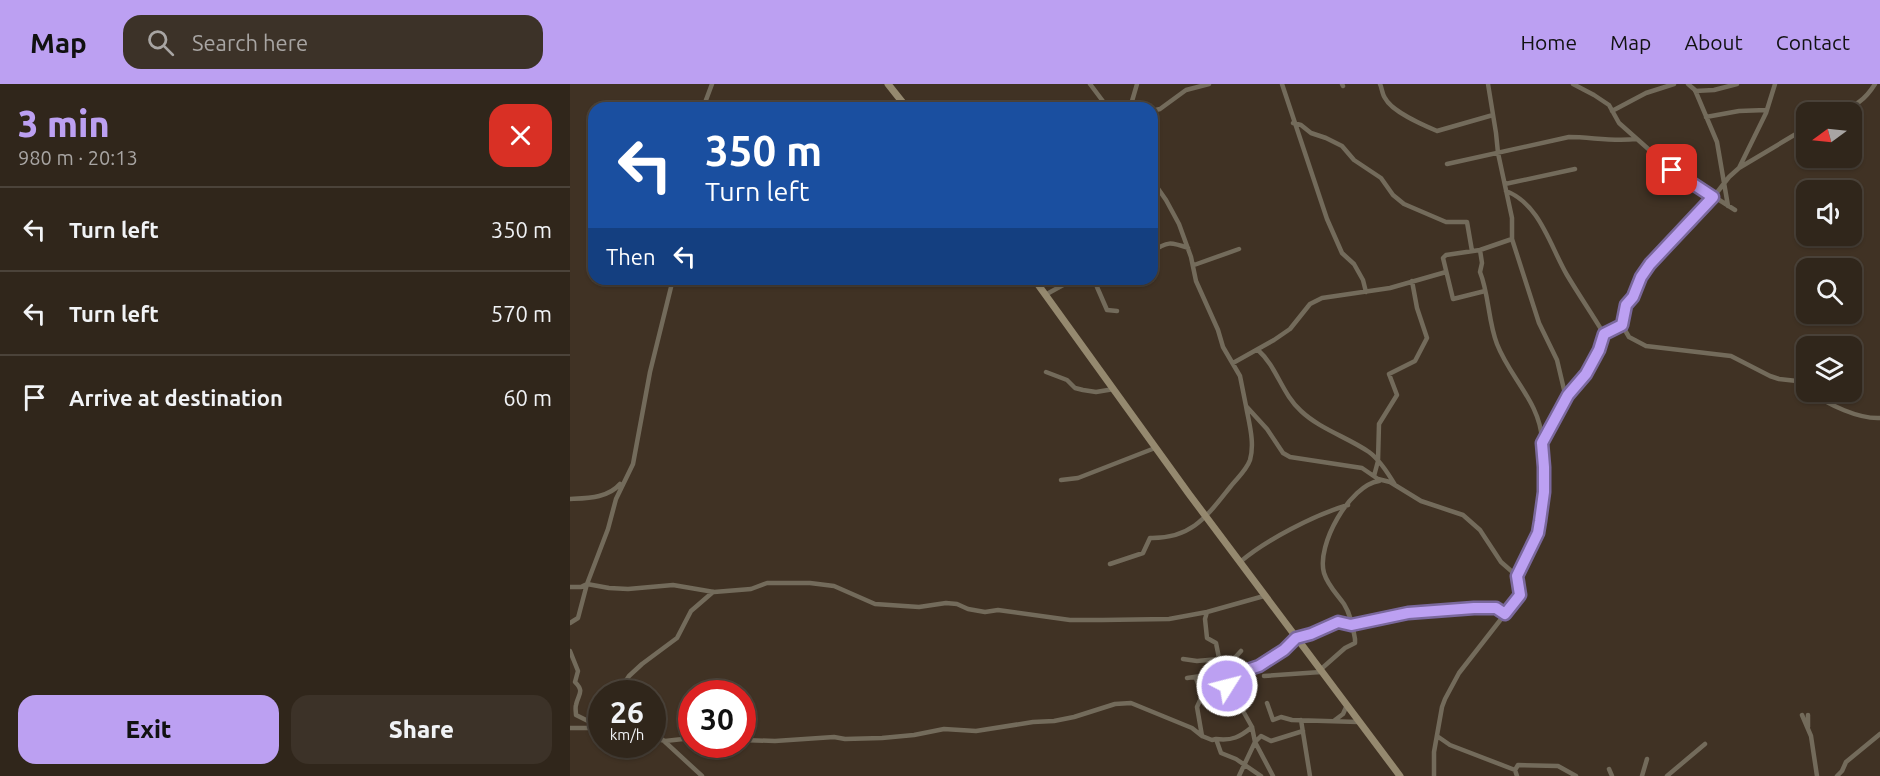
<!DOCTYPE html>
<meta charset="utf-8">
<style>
:root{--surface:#30261b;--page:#3c3228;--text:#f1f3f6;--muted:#a8a5a3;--line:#4b433a;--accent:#bca0f2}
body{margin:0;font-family:Ubuntu,sans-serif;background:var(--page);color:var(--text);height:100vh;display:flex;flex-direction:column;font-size:22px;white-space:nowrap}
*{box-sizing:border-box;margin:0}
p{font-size:20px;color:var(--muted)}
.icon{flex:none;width:33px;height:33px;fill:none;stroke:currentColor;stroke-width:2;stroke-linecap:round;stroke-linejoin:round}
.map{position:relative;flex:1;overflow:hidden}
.panel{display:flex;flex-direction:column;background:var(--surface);width:570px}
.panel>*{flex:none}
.guide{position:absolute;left:18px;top:18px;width:570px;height:183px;border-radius:18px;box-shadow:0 2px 4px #0004,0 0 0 2px var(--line);background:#1a4fa0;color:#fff;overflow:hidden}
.needle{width:39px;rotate:255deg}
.fabs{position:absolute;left:1226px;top:18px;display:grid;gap:12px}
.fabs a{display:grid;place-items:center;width:66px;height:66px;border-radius:12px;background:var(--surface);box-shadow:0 2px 4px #0004,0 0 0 2px var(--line);font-size:30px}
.speed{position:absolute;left:18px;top:596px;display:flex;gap:12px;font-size:30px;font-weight:700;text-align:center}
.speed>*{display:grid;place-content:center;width:78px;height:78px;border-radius:50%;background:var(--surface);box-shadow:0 2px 4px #0004,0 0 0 2px var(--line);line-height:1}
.speed small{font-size:15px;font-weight:400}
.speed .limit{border:9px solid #d22;background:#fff;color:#111}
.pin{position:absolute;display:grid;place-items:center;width:51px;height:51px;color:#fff;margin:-26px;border-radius:12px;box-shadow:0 3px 9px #0006}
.me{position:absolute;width:66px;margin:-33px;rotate:54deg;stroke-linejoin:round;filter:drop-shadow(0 0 4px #0008)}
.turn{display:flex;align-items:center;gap:21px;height:126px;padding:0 18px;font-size:27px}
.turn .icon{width:78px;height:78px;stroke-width:2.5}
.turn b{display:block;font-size:42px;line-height:51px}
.then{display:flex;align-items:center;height:57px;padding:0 18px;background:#0003;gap:12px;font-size:22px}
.round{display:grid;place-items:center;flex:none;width:63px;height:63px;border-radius:18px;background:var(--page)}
.headline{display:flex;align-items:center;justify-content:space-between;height:102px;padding:0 18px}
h1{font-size:36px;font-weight:800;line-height:45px;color:var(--accent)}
.primary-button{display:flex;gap:12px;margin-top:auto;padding:12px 18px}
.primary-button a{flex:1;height:69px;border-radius:18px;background:var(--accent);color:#111;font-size:24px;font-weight:800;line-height:69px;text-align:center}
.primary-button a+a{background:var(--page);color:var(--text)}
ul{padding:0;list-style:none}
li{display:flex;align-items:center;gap:18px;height:84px;padding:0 18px;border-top:2px solid var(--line)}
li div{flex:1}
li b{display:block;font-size:22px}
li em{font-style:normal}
header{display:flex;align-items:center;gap:36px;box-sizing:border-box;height:84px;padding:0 30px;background:var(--accent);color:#111}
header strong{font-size:28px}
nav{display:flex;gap:33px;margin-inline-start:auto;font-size:21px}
.search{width:420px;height:54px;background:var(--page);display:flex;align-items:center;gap:15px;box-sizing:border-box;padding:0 21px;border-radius:18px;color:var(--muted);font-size:22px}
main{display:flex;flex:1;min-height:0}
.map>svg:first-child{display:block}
</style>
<header>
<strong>Map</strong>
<div class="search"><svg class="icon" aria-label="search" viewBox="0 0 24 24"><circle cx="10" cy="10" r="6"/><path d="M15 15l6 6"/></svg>Search here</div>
<nav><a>Home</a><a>Map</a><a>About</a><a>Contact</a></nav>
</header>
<main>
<section class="panel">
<div class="headline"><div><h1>3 min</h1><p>980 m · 20:13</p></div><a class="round" style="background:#d93025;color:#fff"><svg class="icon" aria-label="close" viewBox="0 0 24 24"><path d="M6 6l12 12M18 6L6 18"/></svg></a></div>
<ul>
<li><svg class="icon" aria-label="left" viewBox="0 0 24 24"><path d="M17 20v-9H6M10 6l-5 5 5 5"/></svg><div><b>Turn left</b></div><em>350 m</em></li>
<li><svg class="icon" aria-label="left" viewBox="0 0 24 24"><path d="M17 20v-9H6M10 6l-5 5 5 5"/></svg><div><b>Turn left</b></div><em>570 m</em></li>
<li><svg class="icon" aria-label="arrive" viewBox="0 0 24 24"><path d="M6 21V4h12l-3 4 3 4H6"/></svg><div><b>Arrive at destination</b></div><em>60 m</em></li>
</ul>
<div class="primary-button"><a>Exit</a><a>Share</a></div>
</section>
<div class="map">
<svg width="1310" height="692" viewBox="0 0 1310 692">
<rect width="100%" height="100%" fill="#403224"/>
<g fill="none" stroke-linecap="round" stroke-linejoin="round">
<path stroke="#736b5b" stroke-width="4.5" d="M520 0 538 24
M712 0 757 135 772 169 784 180 793 196 796 208
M772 0 773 2
M810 0C812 4 812 10 815 14 822 28 853 41 867 47L923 31
M918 0 926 49 928 69 942 134V155L969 239 987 276 996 314
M1003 0 1024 11 1039 21 1049 39 1102 86 1165 126
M1118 0 1125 6 1147 58 1158 122
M1125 7 1144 6 1167 0
M133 24 142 0
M560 24 567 0
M582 27 590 25 616 6 639 0
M1042 27 1076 9 1104 0
M1266 28C1285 21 1293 19 1305 0
M1136 33 1169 27 1196 26
M723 39 731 41 741 49 756 54 772 62 784 76 811 94 823 111 834 120 876 138H897L902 167
M877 80 999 53C1021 53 1043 58 1066 55
M1169 84 1196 29 1205 0
M582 96 596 116 609 140 621 173 626 197 648 246 653 263 670 292 676 322 697 345 713 369 720 373 792 384 808 395 820 398 851 417 893 431 910 446 931 478 947 492
M935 100 1005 85
M936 107C970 120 980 162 997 191 1009 211 1022 230 1034 250
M910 166 912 179 910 188C919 210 918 237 927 260 940 294 970 318 972 356
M582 168C597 157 601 158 618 164
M624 181 669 165
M530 195 527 203 537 226 547 227
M915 207 883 215 873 174 876 171 910 166 942 155
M475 211 504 195
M1052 241 1059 253 1076 262 1161 272 1200 292 1209 295 1227 297 1236 303
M688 266C707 283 712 310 731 327 750 345 777 353 799 368 810 376 818 389 825 401
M663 279 704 256 720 245 740 220 752 214 820 204 876 188
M476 288 497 296 505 304 513 306 526 308 544 305
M1242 308C1258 321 1289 335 1310 334
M804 392 808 377 809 340 827 311 819 290 845 277 857 254 847 224 842 197
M491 396 508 394 585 364
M0 415C18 414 38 414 50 400
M670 478C696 456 744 431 778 421
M540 480 573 469 580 454C622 455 637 432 661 402 667 394 676 387 680 376 685 359 679 339 676 322
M0 503H11L17 500 38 445 46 415 63 380 80 288 103 195
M637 528 635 535 637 554 646 559 652 589
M0 539 8 534 17 500 39 504 58 505 103 501 144 508 181 505 197 499H240L264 502 305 520 349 523 376 519 387 520 398 525 415 528 428 526 500 536H532L599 535 637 528 694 512
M0 567 8 587 5 598C15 608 8 610 6 621 5 624 6 628 6 631L32 644
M671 567 661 578 662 591 657 596 659 610 668 618 682 643 685 658 703 692
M613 575 627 577 649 575
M750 586 775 564 785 559V555C783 544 781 531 774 520 767 510 758 502 754 489 746 461 780 401 809 397
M694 592 751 588
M617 594 652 589 659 591 672 588 689 582 714 565 726 554 741 550 768 538 781 541 838 529 904 524 925 523 935 530 949 511 947 492 967 449 970 437 974 408 972 359 998 311 1016 290 1029 266 1034 250 1052 241 1056 221 1063 213 1071 193 1080 180 1145 111 1159 93 1169 84 1236 44
M626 594 632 612 627 623 632 652 642 656 646 655 651 669 666 675 691 692
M48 609 59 592 72 580 107 554 121 527 143 508
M697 619 703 636 711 633 722 636 788 638
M1232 631 1241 652 1247 692
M1238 631V643
M731 636 740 692
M765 636 773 630 777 621
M0 644H30
M867 652 880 661 945 686
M82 653 95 657 122 654
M646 655C662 657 670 653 682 643
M93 656 132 692
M172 656 205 657 264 653 275 655 312 654 344 651 374 645 406 647 463 638 484 637 504 633 545 620 561 619 622 644 632 652
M1039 685 1042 692
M669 692 685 658 691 652 701 657 733 647
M864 692V668L872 623 875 615 889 589 935 530
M947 692 945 686 948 681 988 682 1006 692
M1072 692 1077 675
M1097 692 1135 660
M1267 692 1272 687 1276 678 1310 650"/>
<path stroke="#95896f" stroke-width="7" d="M318 0 337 24
M464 195 619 410 830 692"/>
</g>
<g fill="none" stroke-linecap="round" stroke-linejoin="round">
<defs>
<path id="route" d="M657 602V596L662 591 689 582 714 566 726 554 741 550 768 538 781 541 838 529 904 524H926L935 530 950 511 947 492 968 449 970 437 974 408V383L972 359 998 311 1016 290 1029 266 1034 250 1052 241 1056 221 1063 213 1071 193 1080 180 1143 113 1102 86"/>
</defs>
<use href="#route" stroke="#7a689d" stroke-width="15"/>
<use href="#route" stroke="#bca0f2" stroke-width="10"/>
</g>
</svg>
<div class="fabs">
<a><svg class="needle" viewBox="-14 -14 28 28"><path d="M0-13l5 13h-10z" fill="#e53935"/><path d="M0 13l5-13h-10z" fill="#a8a5a3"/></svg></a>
<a><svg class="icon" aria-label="sound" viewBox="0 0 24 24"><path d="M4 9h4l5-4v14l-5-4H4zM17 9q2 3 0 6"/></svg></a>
<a><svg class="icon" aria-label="search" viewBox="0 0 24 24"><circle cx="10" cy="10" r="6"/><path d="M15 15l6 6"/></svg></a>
<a><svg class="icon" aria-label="layers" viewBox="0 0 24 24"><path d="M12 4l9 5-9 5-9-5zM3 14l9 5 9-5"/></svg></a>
</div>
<div class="speed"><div>26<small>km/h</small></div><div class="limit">30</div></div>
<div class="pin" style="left:1102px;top:86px;background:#d93025"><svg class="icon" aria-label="arrive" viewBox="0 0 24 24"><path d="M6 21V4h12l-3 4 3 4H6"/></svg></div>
<svg class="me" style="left:657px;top:602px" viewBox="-20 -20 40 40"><circle r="17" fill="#bca0f2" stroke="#fff" stroke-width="3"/><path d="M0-11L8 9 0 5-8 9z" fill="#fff"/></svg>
<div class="guide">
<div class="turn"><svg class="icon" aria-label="left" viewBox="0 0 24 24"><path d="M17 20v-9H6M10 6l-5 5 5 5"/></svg><div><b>350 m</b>Turn left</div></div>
<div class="then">Then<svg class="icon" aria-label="left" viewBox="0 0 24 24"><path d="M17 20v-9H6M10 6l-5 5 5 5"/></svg></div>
</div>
</div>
</main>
